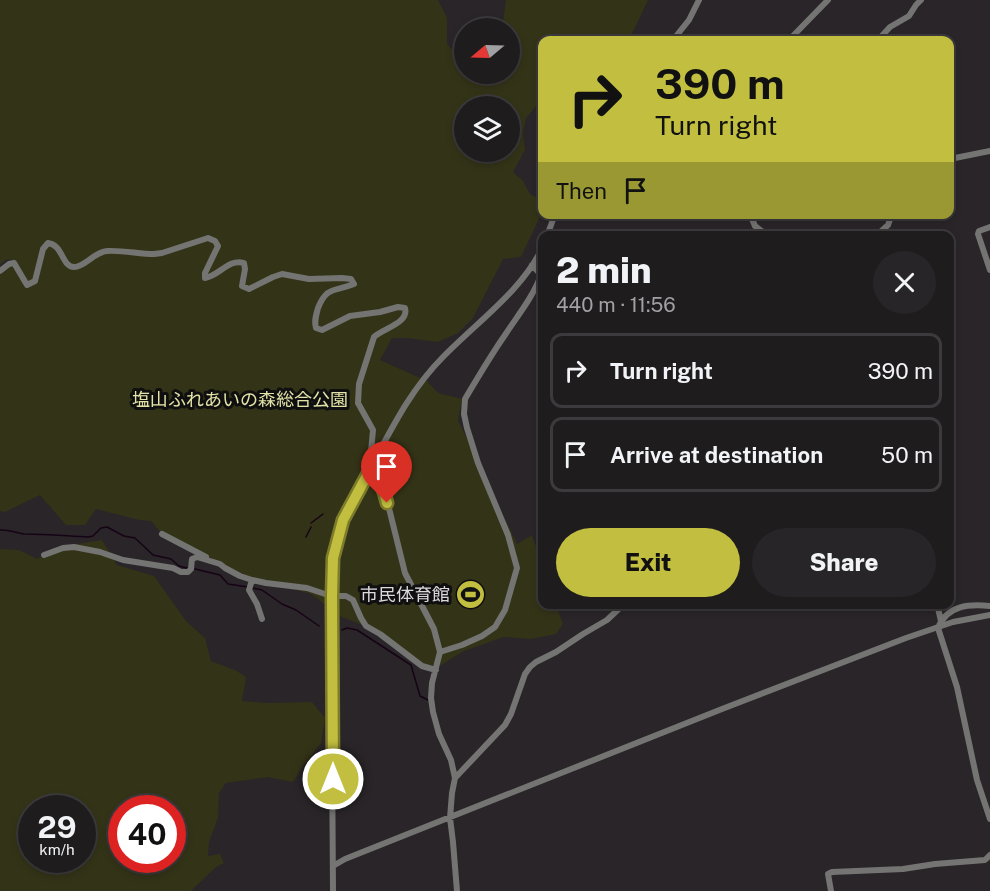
<!DOCTYPE html>
<meta charset="utf-8">
<style>
:root{--surface:#1f1c1e;--page:#272527;--text:#f1f3f6;--muted:#a1a1a4;--line:#3c3a3c;--accent:#c1be40}
body{margin:0;font-family:"Public Sans","Noto Sans JP",sans-serif;background:var(--page);color:var(--text);height:100vh;display:flex;flex-direction:column;font-size:22px;white-space:nowrap}
*{box-sizing:border-box;margin:0}
p{font-size:20px;color:var(--muted)}
.icon{flex:none;width:33px;height:33px;fill:none;stroke:currentColor;stroke-width:2;stroke-linecap:round;stroke-linejoin:round}
.map{position:relative;flex:1;overflow:hidden}
.sheet{position:absolute;left:538px;top:231px;width:416px;height:378px;display:flex;flex-direction:column;background:var(--surface);border-radius:12px;box-shadow:0 3px 9px #0003,0 0 0 2px var(--line)}
.sheet>*{flex:none}
.guide{position:absolute;left:538px;top:36px;width:416px;height:183px;border-radius:12px;box-shadow:0 3px 9px #0003,0 0 0 2px var(--line);background:#c1be40;color:#111;overflow:hidden}
.needle{width:39px;rotate:251deg}
.controls{position:absolute;left:454px;top:18px;display:grid;gap:12px}
.controls a{display:grid;place-items:center;width:66px;height:66px;border-radius:50%;background:var(--surface);box-shadow:0 3px 9px #0003,0 0 0 2px var(--line);font-size:30px}
.speed{position:absolute;left:18px;top:795px;display:flex;gap:12px;font-size:30px;font-weight:700;text-align:center}
.speed>*{display:grid;place-content:center;width:78px;height:78px;border-radius:50%;background:var(--surface);box-shadow:0 3px 9px #0003,0 0 0 2px var(--line);line-height:1}
.speed small{font-size:15px;font-weight:400}
.speed .limit{border:9px solid #d22;background:#fff;color:#111}
.pin{position:absolute;display:grid;place-items:center;width:51px;height:51px;color:#fff;margin:-62px -26px;border-radius:50% 50% 50% 0;rotate:-45deg;box-shadow:0 0 6px #0007}
.pin .icon{rotate:45deg}
.me{position:absolute;width:66px;margin:-33px;rotate:0deg;stroke-linejoin:round;filter:drop-shadow(0 0 4px #0008)}
.turn{display:flex;align-items:center;gap:21px;height:126px;padding:0 18px;font-size:27px}
.turn .icon{width:78px;height:78px;stroke-width:2.5}
.turn b{display:block;font-size:42px;line-height:51px}
.then{display:flex;align-items:center;height:57px;padding:0 18px;background:#0003;gap:12px;font-size:22px}
.round{display:grid;place-items:center;flex:none;width:63px;height:63px;border-radius:32px;background:var(--page)}
.headline{display:flex;align-items:center;justify-content:space-between;height:102px;padding:0 18px}
h1{font-size:36px;font-weight:800;line-height:45px}
.button{display:flex;gap:12px;margin-top:auto;padding:12px 18px}
.button a{flex:1;height:69px;border-radius:36px;background:var(--accent);color:#111;font-size:24px;font-weight:800;line-height:69px;text-align:center}
.button a+a{background:var(--page);color:var(--text)}
ul{padding:0;list-style:none}
li{display:flex;align-items:center;gap:18px;height:75px;margin:0 12px 9px;padding:0 6px;border:3px solid var(--line);border-radius:12px}
li div{flex:1}
li b{display:block;font-size:22px}
li em{font-style:normal}
.map>svg:first-child{display:block}
</style>
<div class="map">
<svg width="990" height="891" viewBox="0 0 990 891">
<rect width="100%" height="100%" fill="#292528"/>
<path fill="#333318" fill-rule="evenodd" d="M0 0H438L447 18V44L460 59 465 60V74H510V36L512 32 510 31V28H502L506 0H648L631 36 634 40H543V98L526 118 523 133 525 150 513 172 523 181 530 194 543 201V210L521 257 503 259 473 318 458 333 438 342 407 338H392L380 360 427 381 438 393 462 399 458 420 517 544 532 535 543 566V604L556 605 563 624 556 634 531 639 504 637 464 651 441 665H422L365 626 342 617 311 594 250 577 162 534 151 521 139 520 96 509 85 525H66L40 495 5 512 0 511V275L4 269 10 265 14 268 16 262 8 259 3 262 0 265ZM465 106H510V152H465Z
M102 540 117 565 154 576 186 621 205 638 211 661 237 671 246 677 242 701 266 703 312 702 325 718 321 743 303 766 293 782 268 777 226 783 219 793 218 818 209 842 208 856 220 854 224 863 216 867 191 891H0V549L19 550 37 559 57 547ZM32 808H82V860H32ZM122 808H172V860H122Z"/>
<g fill="none" stroke-linecap="round" stroke-linejoin="round">
<path stroke="#160416" stroke-width="1.5" d="M311 523 323 514
M0 530C8 529 16 533 24 534 46 534 67 536 88 537L93 536 101 528 107 527 124 536 135 538 153 555 171 559 179 566 187 568
M306 537 311 527
M195 569 220 575 228 584 248 587
M253 588 262 590 282 604 296 610 319 626
M342 630 347 628 357 630 411 665 420 696 428 700"/>
<path stroke="#747472" stroke-width="6" d="M673 40 689 20 699 0
M789 40 828 0
M878 40 890 27 909 16 916 5 921 0
M950 159 990 151
M750 214 755 226 768 236
M990 227 979 231 978 234 990 270
M547 236 555 214
M876 236 888 225 892 214
M0 271 9 264 14 263 27 285 35 281 43 249 48 243C63 245 62 267 74 267 85 267 94 252 107 251 123 250 139 254 154 254L162 253 208 238 215 241 218 246 205 273V278C219 276 229 258 244 263L245 269 242 286 249 289 273 277 282 274 309 279 342 278 351 279 354 284C334 292 327 286 318 308 316 315 314 321 316 328L322 330 350 316 380 312 398 307 405 308C409 323 384 328 374 337L359 384 358 403 373 430 371 452 376 458
M371 468 379 477 384 488 405 573 434 629 440 652 432 683 431 698 433 712 439 734 451 760 455 778 452 793 450 818 453 842 457 891
M162 534 206 557
M44 555 63 548 74 547 100 552 123 560 173 568 181 572H188L191 569 192 559 197 557 220 564 225 568 240 576 252 580 266 583 307 588 331 596H346L353 600 361 618 366 626 380 634 422 666 436 670
M252 580 249 590 257 604 262 619
M937 604 941 621
M990 606C969 604 947 605 938 628L957 687 977 780 990 819
M440 652 462 645 482 636 495 627 505 610 517 568 508 535 478 463 467 428 464 414 465 399C478 377 491 355 505 335 518 315 533 297 541 275L532 265
M455 778 505 725 511 714 525 674 530 667 536 662 556 652 583 634 607 620 624 604
M333 866 345 859 722 709 906 638 953 622 990 615
M333 891 331 596C332 573 334 551 340 529 347 507 360 487 371 467 392 428 411 389 443 357 476 323 524 289 543 246
M831 891 828 874 832 872 903 869 935 864 985 860 990 855"/>
</g>
<g fill="none" stroke-linecap="round" stroke-linejoin="round">
<defs>
<path id="route" d="M333 779 332 596 333 558 343 520 371 468C380 479 384 489 387 503"/>
</defs>
<use href="#route" stroke="#7d7c2a" stroke-width="15"/>
<use href="#route" stroke="#c1be40" stroke-width="10"/>
</g>
<defs>
<symbol id="stadium-disc" viewBox="-11 -11 22 22"><circle r="9.5" fill="#c1be40" stroke="#100f10"/><path d="M0-5a6.5 5 0 1 0 0 10a6.5 5 0 1 0 0-10ZM-3.5-1.8h7v3.6h-7Z" fill="#111"/></symbol>
</defs>
<g fill-rule="evenodd">
<use href="#stadium-disc" x="454" y="578" width="33" height="33"/>
</g>
<g text-anchor="middle" stroke-width="6" stroke-linejoin="round" paint-order="stroke">
<g font-size="18" fill="#e3e3a7" stroke="#100f10">
<text x="240" y="406">塩山ふれあいの森総合公園</text>
</g>
<g font-size="18" fill="#dbd9db" stroke="#100f10" text-anchor="end">
<text x="450" y="601">市民体育館</text>
</g>
</g>
</svg>
<div class="controls">
<a><svg class="needle" viewBox="-14 -14 28 28"><path d="M0-13l5 13h-10z" fill="#e53935"/><path d="M0 13l5-13h-10z" fill="#a1a1a4"/></svg></a>
<a><svg class="icon" aria-label="layers" viewBox="0 0 24 24"><path d="M12 4l9 5-9 5-9-5zM3 14l9 5 9-5"/></svg></a>
</div>
<div class="speed"><div>29<small>km/h</small></div><div class="limit">40</div></div>
<div class="pin" style="left:387px;top:503px;background:#d93025"><svg class="icon" aria-label="arrive" viewBox="0 0 24 24"><path d="M6 21V4h12l-3 4 3 4H6"/></svg></div>
<svg class="me" style="left:333px;top:779px" viewBox="-20 -20 40 40"><circle r="17" fill="#c1be40" stroke="#fff" stroke-width="3"/><path d="M0-11L8 9 0 5-8 9z" fill="#fff"/></svg>
<div class="guide">
<div class="turn"><svg class="icon" aria-label="right" viewBox="0 0 24 24"><path d="M7 20v-9h11M14 6l5 5-5 5"/></svg><div><b>390 m</b>Turn right</div></div>
<div class="then">Then<svg class="icon" aria-label="arrive" viewBox="0 0 24 24"><path d="M6 21V4h12l-3 4 3 4H6"/></svg></div>
</div>
<section class="sheet">
<div class="headline"><div><h1>2 min</h1><p>440 m · 11:56</p></div><a class="round"><svg class="icon" aria-label="close" viewBox="0 0 24 24"><path d="M6 6l12 12M18 6L6 18"/></svg></a></div>
<ul>
<li><svg class="icon" aria-label="right" viewBox="0 0 24 24"><path d="M7 20v-9h11M14 6l5 5-5 5"/></svg><div><b>Turn right</b></div><em>390 m</em></li>
<li><svg class="icon" aria-label="arrive" viewBox="0 0 24 24"><path d="M6 21V4h12l-3 4 3 4H6"/></svg><div><b>Arrive at destination</b></div><em>50 m</em></li>
</ul>
<div class="button"><a>Exit</a><a>Share</a></div>
</section>
</div>
